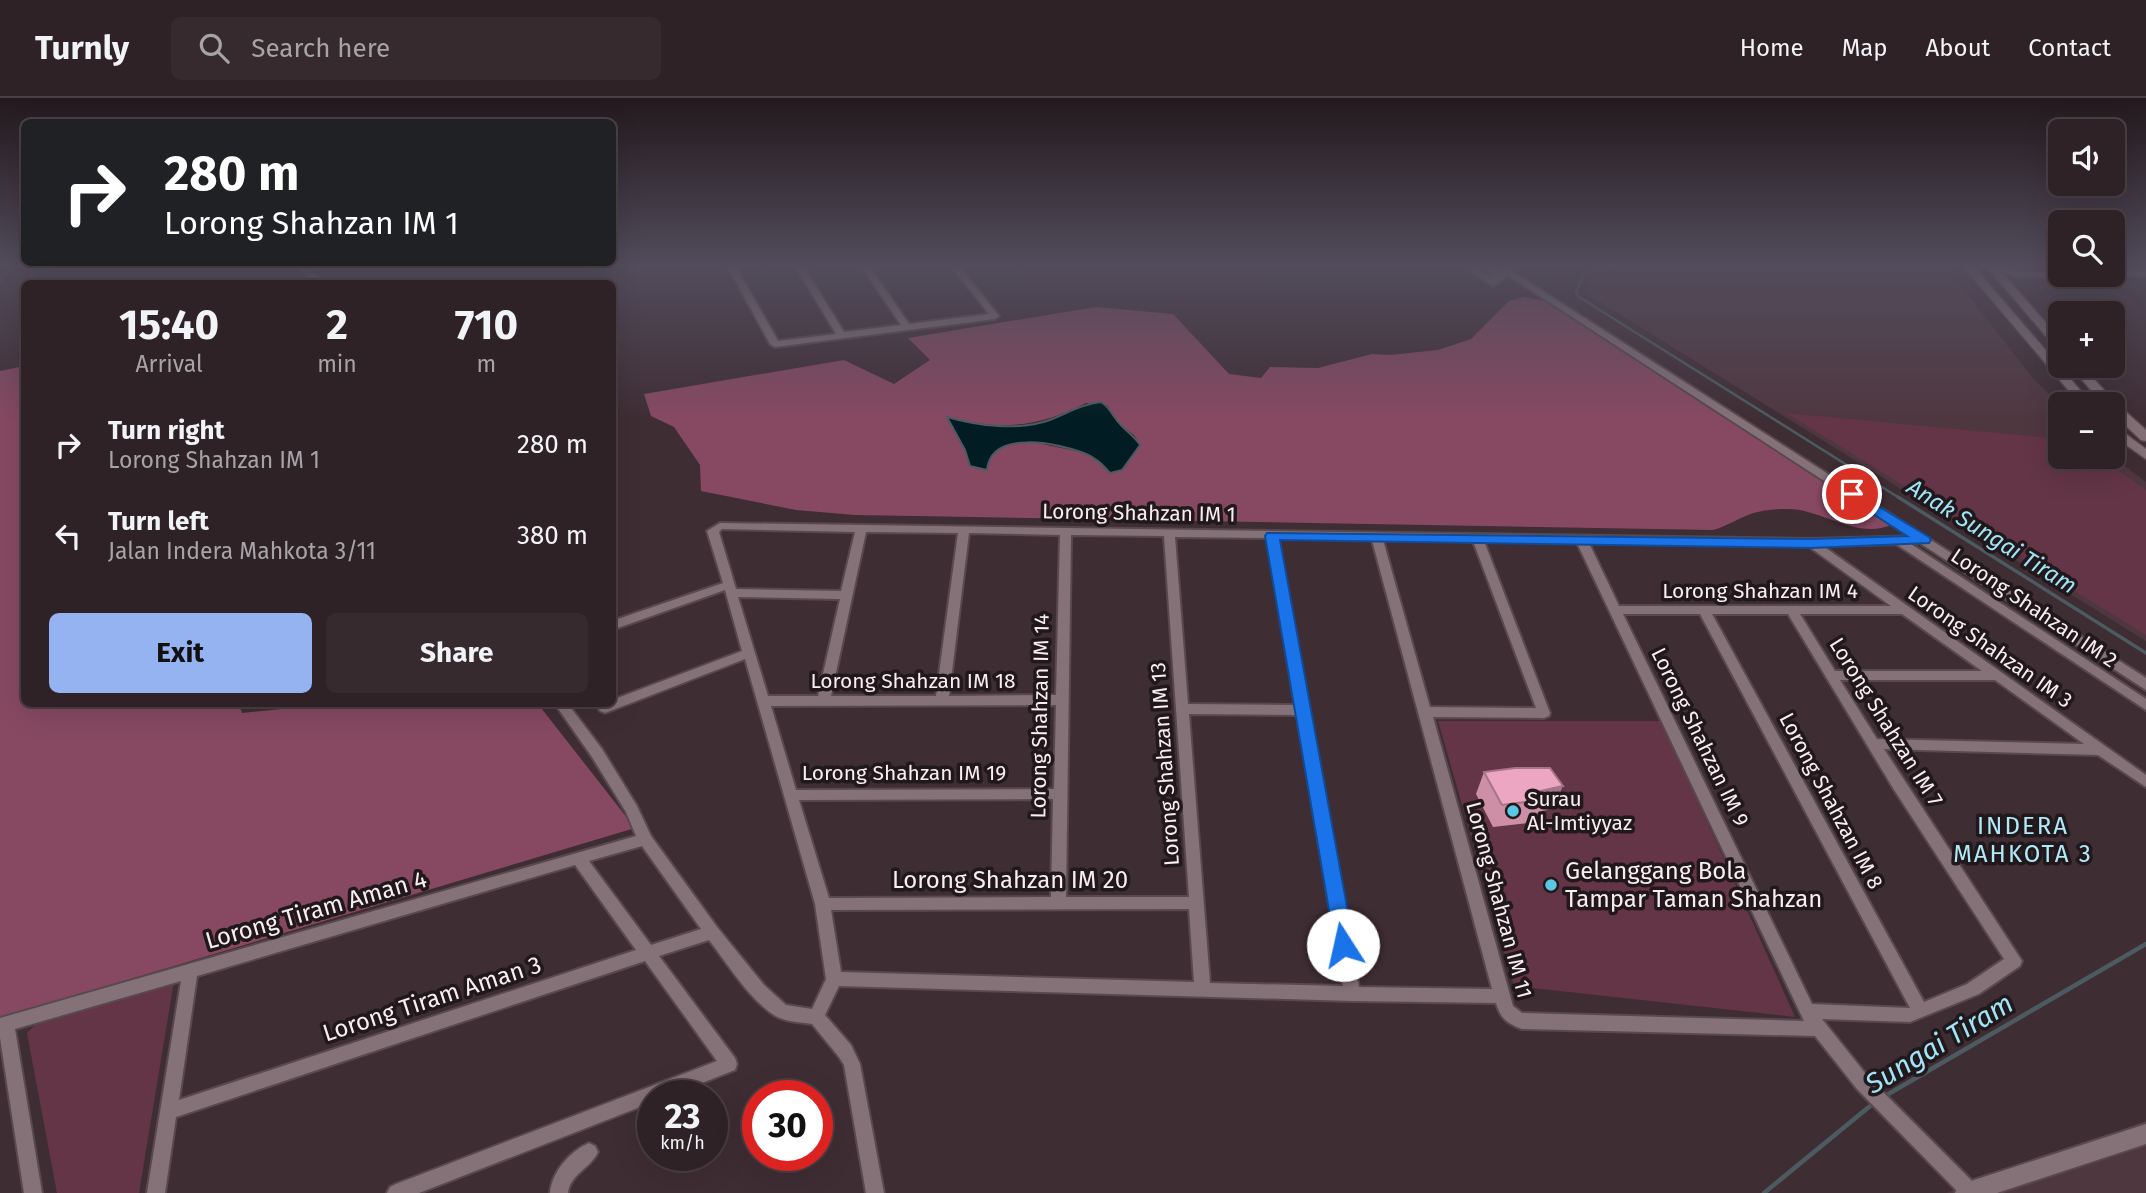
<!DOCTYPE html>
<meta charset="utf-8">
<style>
:root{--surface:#2f2227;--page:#372a2f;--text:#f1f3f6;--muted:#a7a4a7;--line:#4a3f44;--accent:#95b2f1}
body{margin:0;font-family:"Fira Sans",sans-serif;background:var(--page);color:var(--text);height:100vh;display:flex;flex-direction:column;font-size:26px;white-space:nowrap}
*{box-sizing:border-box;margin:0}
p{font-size:23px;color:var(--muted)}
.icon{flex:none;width:38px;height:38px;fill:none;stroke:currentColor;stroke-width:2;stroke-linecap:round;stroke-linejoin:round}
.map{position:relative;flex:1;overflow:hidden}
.panel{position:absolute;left:21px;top:182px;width:595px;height:427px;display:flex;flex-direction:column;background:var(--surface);border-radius:10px;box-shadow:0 7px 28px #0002,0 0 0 2px var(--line)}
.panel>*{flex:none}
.banner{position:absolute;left:21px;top:21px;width:595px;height:147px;border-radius:10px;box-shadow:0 7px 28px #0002,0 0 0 2px var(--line);background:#202124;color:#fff;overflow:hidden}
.buttons{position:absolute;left:2048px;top:21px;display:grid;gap:14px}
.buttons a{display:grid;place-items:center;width:77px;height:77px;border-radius:10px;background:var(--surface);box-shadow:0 7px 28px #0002,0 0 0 2px var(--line);font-size:35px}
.speed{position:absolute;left:637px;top:982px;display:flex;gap:14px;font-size:35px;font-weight:700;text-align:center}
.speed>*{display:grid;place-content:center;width:91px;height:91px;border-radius:50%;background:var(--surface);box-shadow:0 7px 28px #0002,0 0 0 2px var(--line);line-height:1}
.speed small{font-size:18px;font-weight:400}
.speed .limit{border:10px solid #d22;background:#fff;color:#111}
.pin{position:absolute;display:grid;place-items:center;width:60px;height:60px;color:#fff;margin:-30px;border:4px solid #fff;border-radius:50%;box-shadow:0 2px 7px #0007}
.me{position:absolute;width:77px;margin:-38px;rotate:350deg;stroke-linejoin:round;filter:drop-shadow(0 0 5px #0008)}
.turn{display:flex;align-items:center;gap:24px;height:147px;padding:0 28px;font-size:32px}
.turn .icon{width:91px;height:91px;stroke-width:2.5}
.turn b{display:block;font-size:49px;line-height:60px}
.eta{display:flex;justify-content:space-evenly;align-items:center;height:119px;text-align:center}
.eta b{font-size:42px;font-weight:700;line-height:49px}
.primary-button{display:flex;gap:14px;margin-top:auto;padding:14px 28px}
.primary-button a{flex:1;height:80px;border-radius:10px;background:var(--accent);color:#111;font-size:28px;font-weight:700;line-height:80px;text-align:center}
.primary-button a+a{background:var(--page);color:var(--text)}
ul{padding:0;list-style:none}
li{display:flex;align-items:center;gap:21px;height:91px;padding:0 28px}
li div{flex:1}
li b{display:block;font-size:26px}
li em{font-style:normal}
header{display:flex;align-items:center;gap:42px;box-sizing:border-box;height:98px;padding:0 35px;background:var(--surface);border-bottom:2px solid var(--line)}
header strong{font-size:33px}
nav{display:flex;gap:38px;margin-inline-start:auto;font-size:24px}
.search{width:490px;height:63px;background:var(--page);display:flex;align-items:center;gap:18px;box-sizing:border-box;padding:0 24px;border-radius:10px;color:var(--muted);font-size:26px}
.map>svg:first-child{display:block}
</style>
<header>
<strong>Turnly</strong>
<div class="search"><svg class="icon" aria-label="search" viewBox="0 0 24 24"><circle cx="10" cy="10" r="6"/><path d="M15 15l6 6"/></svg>Search here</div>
<nav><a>Home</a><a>Map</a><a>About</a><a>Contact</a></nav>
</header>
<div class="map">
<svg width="2146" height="1095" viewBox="0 0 2146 1095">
<rect width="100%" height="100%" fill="#3f2d34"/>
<path fill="#4f3740" d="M1633 169H1946L2033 280 2060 307V359L2112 358 2146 384V543L1587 196 1590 179Z
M2146 1023V1095H1946Z"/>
<path fill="#633547" d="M1786 315 2060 341V359H2099L2146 392V537Z
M1438 623H1662L1795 919 1514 888Z
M174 883 139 1095H57L27 935 43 919Z"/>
<path fill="#874962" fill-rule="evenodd" d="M1524 199 1558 205 1839 388 1891 427C1855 442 1820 409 1785 411 1774 411 1758 413 1748 417 1735 422 1727 428 1713 432L855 417 796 412 701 393 700 367 674 329 651 318 644 296 844 262 894 286 930 262 908 240 1096 209 1173 216 1229 276 1261 280 1270 269 1318 270 1372 256 1390 257 1438 252 1471 241 1509 203ZM1086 305 1107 307 1120 327 1134 337 1140 347 1132 357 1099 363 1085 355 1028 343 997 350 988 360 970 368 965 352 948 320C1000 332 1038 330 1086 305Z
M24 268V606H239L242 615 333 606H538L635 730 0 920V273Z"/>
<path fill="#011c23" stroke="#4b5b61" stroke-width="2" d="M1101 304C1110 309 1113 319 1120 326 1127 334 1134 338 1140 347L1122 372 1110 375C1102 366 1095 359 1084 355 1058 345 991 331 987 372L970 368 965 352 947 319C978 328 1019 333 1050 322 1068 315 1082 306 1101 304Z"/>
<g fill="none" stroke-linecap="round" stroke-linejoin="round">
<path stroke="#4b5b61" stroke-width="2.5" d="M1611 169 1583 177 1576 195 1579 199 1901 401"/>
<path stroke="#4b5b61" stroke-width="3.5" d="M1898 399 2146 555"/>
<path stroke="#4b5b61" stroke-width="4.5" d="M1885 998 2146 846
M1764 1095 1875 1004"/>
<defs>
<path id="minor" d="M298 169H307L326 186H316Z
M728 169H736L778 243 836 236 796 169H804L844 234 901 227 862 169H870L909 226 989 216 952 169H960L999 218 995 221 775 249 770 246Z
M1464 169H1473L1493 181 1487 169H1495L1500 177 1509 173 1513 175 1493 188Z
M720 425 1811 441 1924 438 1928 440 1930 442 1928 444 1911 446 2146 601V612L1896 446 1823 448 2146 677V689L2098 657 1884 651 2022 863 2020 868 1979 896 1910 924 1822 921 1869 980 1976 1087 1978 1095H1959L1857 991 1815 938 1522 931C1508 926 1500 920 1496 905L1352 903 839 888 825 917 851 947 860 966 884 1095H866L844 967 839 959 812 926C799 924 785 924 774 917 749 901 727 865 709 842L659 858 735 960 737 966 735 972 669 998H653V1004L419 1095H387L390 1089 396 1086 717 963 645 863 176 1019 165 1095H147L181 883 15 931 42 1095H24L0 940V920L636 738 626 714 592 659 555 606H568L602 651 637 708 651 738 717 829 764 887 786 907 812 911 826 881 815 806 745 561 605 615 600 613 596 606H612V602L742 553 725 492 612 532V523L723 485 707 433ZM722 431 855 434 841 493 736 491 719 434ZM866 434 958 435 936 598H831ZM969 435 1060 437 1056 597 949 598ZM1071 437 1164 438 1189 799H1066ZM1175 439 1267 440 1295 607 1188 606ZM1278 440 1372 442 1492 891 1359 889ZM1383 442 1473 443 1536 610 1430 609ZM1484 443 1577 445 1804 923 1522 915 1513 908 1433 619 1544 620 1549 618 1550 615ZM1589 445 1808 448 1891 508H1619ZM738 499 840 501 818 598H768ZM1623 516H1700L1910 910 1812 906ZM1712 516H1788L1893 690 2004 861 1967 886 1924 904ZM1800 516H1902L1982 573H1835ZM1840 582H1995L2084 646 1877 641ZM1056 607 1054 691 796 692 771 608ZM1189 616 1297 617 1343 888 1210 885ZM1053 701 1051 799 829 800 799 702ZM642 748 701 831 651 847 589 763ZM575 767 636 852 179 1002 197 878ZM1189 811 1194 884 841 874 831 812Z
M589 1045 595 1048 598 1054C591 1070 570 1076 568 1095H550C552 1074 570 1053 589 1045Z"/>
<path id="tertiary" d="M1495 169H1505L2146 580V592Z
M1991 169H2004L2017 173 2060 174V177H2065L2060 180 2016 179Z
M2112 172H2146V178L2109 177H2112Z
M2146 1026V1046L1997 1095H1955L1958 1088 1965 1085Z"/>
<path id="secondary" d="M1964 169H1974L2092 306H2080Z
M1987 169H1997L2060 241V251L2056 250Z
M2070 268H2082L2116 305 2146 332V343L2141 342 2112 315V306H2103Z
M2112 326 2146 351V361L2112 337Z"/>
</defs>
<use href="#minor" stroke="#58494e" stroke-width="4"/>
<use href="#tertiary" stroke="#58494e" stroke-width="4"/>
<use href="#secondary" stroke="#58494e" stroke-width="3"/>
<use href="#minor" fill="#857178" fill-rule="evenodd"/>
<use href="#tertiary" fill="#857178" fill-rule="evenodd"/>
<use href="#secondary" fill="#857178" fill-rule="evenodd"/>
</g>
<path fill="#cc8fa6" d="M1550 670 1553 710 1543 713 1538 724 1493 729 1476 696 1484 674Z"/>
<path fill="#a67487" d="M1563 688 1553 710 1543 713 1548 701 1540 693Z"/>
<path fill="#eda6c1" stroke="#a67487" stroke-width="2" d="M1515 670H1550L1563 688 1540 693 1548 701 1502 707 1484 674Z"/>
<linearGradient id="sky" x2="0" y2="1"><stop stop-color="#23191d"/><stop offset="0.52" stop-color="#524c5c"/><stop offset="1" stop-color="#524c5c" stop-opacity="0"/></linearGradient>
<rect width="2146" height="322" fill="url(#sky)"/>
<path fill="#1a73e8" stroke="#114b97" stroke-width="2" d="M1852 392 1929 439 1931 442 1929 445 1811 450 1280 442 1354 847 1351 853 1343 855 1336 853 1265 438 1267 435 1811 441 1907 438 1847 399V393Z"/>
<g fill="#5ac8e5" stroke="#20181b" stroke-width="2.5">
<circle cx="1513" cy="713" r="7"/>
<circle cx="1551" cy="787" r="7"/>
</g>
<g text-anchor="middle" stroke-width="7" stroke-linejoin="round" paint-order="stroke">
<g font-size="21" fill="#f9edf1" stroke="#20181b">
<text transform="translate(1139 415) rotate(1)" y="7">Lorong Shahzan IM 1</text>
<text x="1760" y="500">Lorong Shahzan IM 4</text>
<text transform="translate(2034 510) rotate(34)" y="7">Lorong Shahzan IM 2</text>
<text transform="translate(1990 549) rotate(35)" y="7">Lorong Shahzan IM 3</text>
<text x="913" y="590">Lorong Shahzan IM 18</text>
<text transform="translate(1040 618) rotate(-89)" y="7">Lorong Shahzan IM 14</text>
<text transform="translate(1886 624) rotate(58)" y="7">Lorong Shahzan IM 7</text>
<text transform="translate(1700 639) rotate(64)" y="7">Lorong Shahzan IM 9</text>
<text transform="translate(1165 666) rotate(-94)" y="7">Lorong Shahzan IM 13</text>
<text x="904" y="682">Lorong Shahzan IM 19</text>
<text transform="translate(1831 703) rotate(62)" y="7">Lorong Shahzan IM 8</text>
<text transform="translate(1499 802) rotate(75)" y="7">Lorong Shahzan IM 11</text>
</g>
<g font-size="21" fill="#f9edf1" stroke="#20181b" text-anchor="start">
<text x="1527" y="708">Surau<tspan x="1527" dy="24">Al-Imtiyyaz</tspan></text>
</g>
<g font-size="23" font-style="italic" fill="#a1e3f7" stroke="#20181b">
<text transform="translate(1992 438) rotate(32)" y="8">Anak Sungai Tiram</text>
</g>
<g font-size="24" letter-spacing="2" fill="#b2e9f9" stroke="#20181b">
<text x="2023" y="736">INDERA<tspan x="2023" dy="28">MAHKOTA 3</tspan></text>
</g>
<g font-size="24" fill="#f9edf1" stroke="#20181b" text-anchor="start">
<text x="1565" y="781">Gelanggang Bola<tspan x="1565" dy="28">Tampar Taman Shahzan</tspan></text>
</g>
<g font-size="24" fill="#f9edf1" stroke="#20181b">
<text x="1010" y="790">Lorong Shahzan IM 20</text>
<text transform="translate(316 812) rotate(-16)" y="8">Lorong Tiram Aman 4</text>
<text transform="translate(432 901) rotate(-18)" y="8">Lorong Tiram Aman 3</text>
</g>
<g font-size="28" font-style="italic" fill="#a1e3f7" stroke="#20181b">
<text transform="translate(1939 945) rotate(-31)" y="10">Sungai Tiram</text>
</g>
</g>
</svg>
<div class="buttons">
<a><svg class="icon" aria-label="sound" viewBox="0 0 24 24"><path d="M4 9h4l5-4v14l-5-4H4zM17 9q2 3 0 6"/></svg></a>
<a><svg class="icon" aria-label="search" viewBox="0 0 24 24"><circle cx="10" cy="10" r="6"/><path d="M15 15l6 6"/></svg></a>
<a>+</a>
<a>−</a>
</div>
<div class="speed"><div>23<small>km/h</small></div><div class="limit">30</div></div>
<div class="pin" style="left:1852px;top:396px;background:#d93025"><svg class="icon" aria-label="arrive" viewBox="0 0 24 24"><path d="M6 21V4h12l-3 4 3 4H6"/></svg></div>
<svg class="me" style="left:1343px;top:847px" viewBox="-20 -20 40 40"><circle r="19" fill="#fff"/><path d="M0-13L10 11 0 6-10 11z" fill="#1a73e8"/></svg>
<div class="banner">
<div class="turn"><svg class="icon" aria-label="right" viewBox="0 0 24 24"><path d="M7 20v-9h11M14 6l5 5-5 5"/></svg><div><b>280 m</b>Lorong Shahzan IM 1</div></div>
</div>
<section class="panel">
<div class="eta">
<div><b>15:40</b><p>Arrival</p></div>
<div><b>2</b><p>min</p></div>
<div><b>710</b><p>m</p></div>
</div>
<ul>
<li><svg class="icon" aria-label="right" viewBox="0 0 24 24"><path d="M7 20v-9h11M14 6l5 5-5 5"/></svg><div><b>Turn right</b><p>Lorong Shahzan IM 1</p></div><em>280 m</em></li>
<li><svg class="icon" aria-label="left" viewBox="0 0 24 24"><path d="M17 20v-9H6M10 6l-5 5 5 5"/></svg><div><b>Turn left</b><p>Jalan Indera Mahkota 3/11</p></div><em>380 m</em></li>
</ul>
<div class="primary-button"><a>Exit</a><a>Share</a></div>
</section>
</div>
